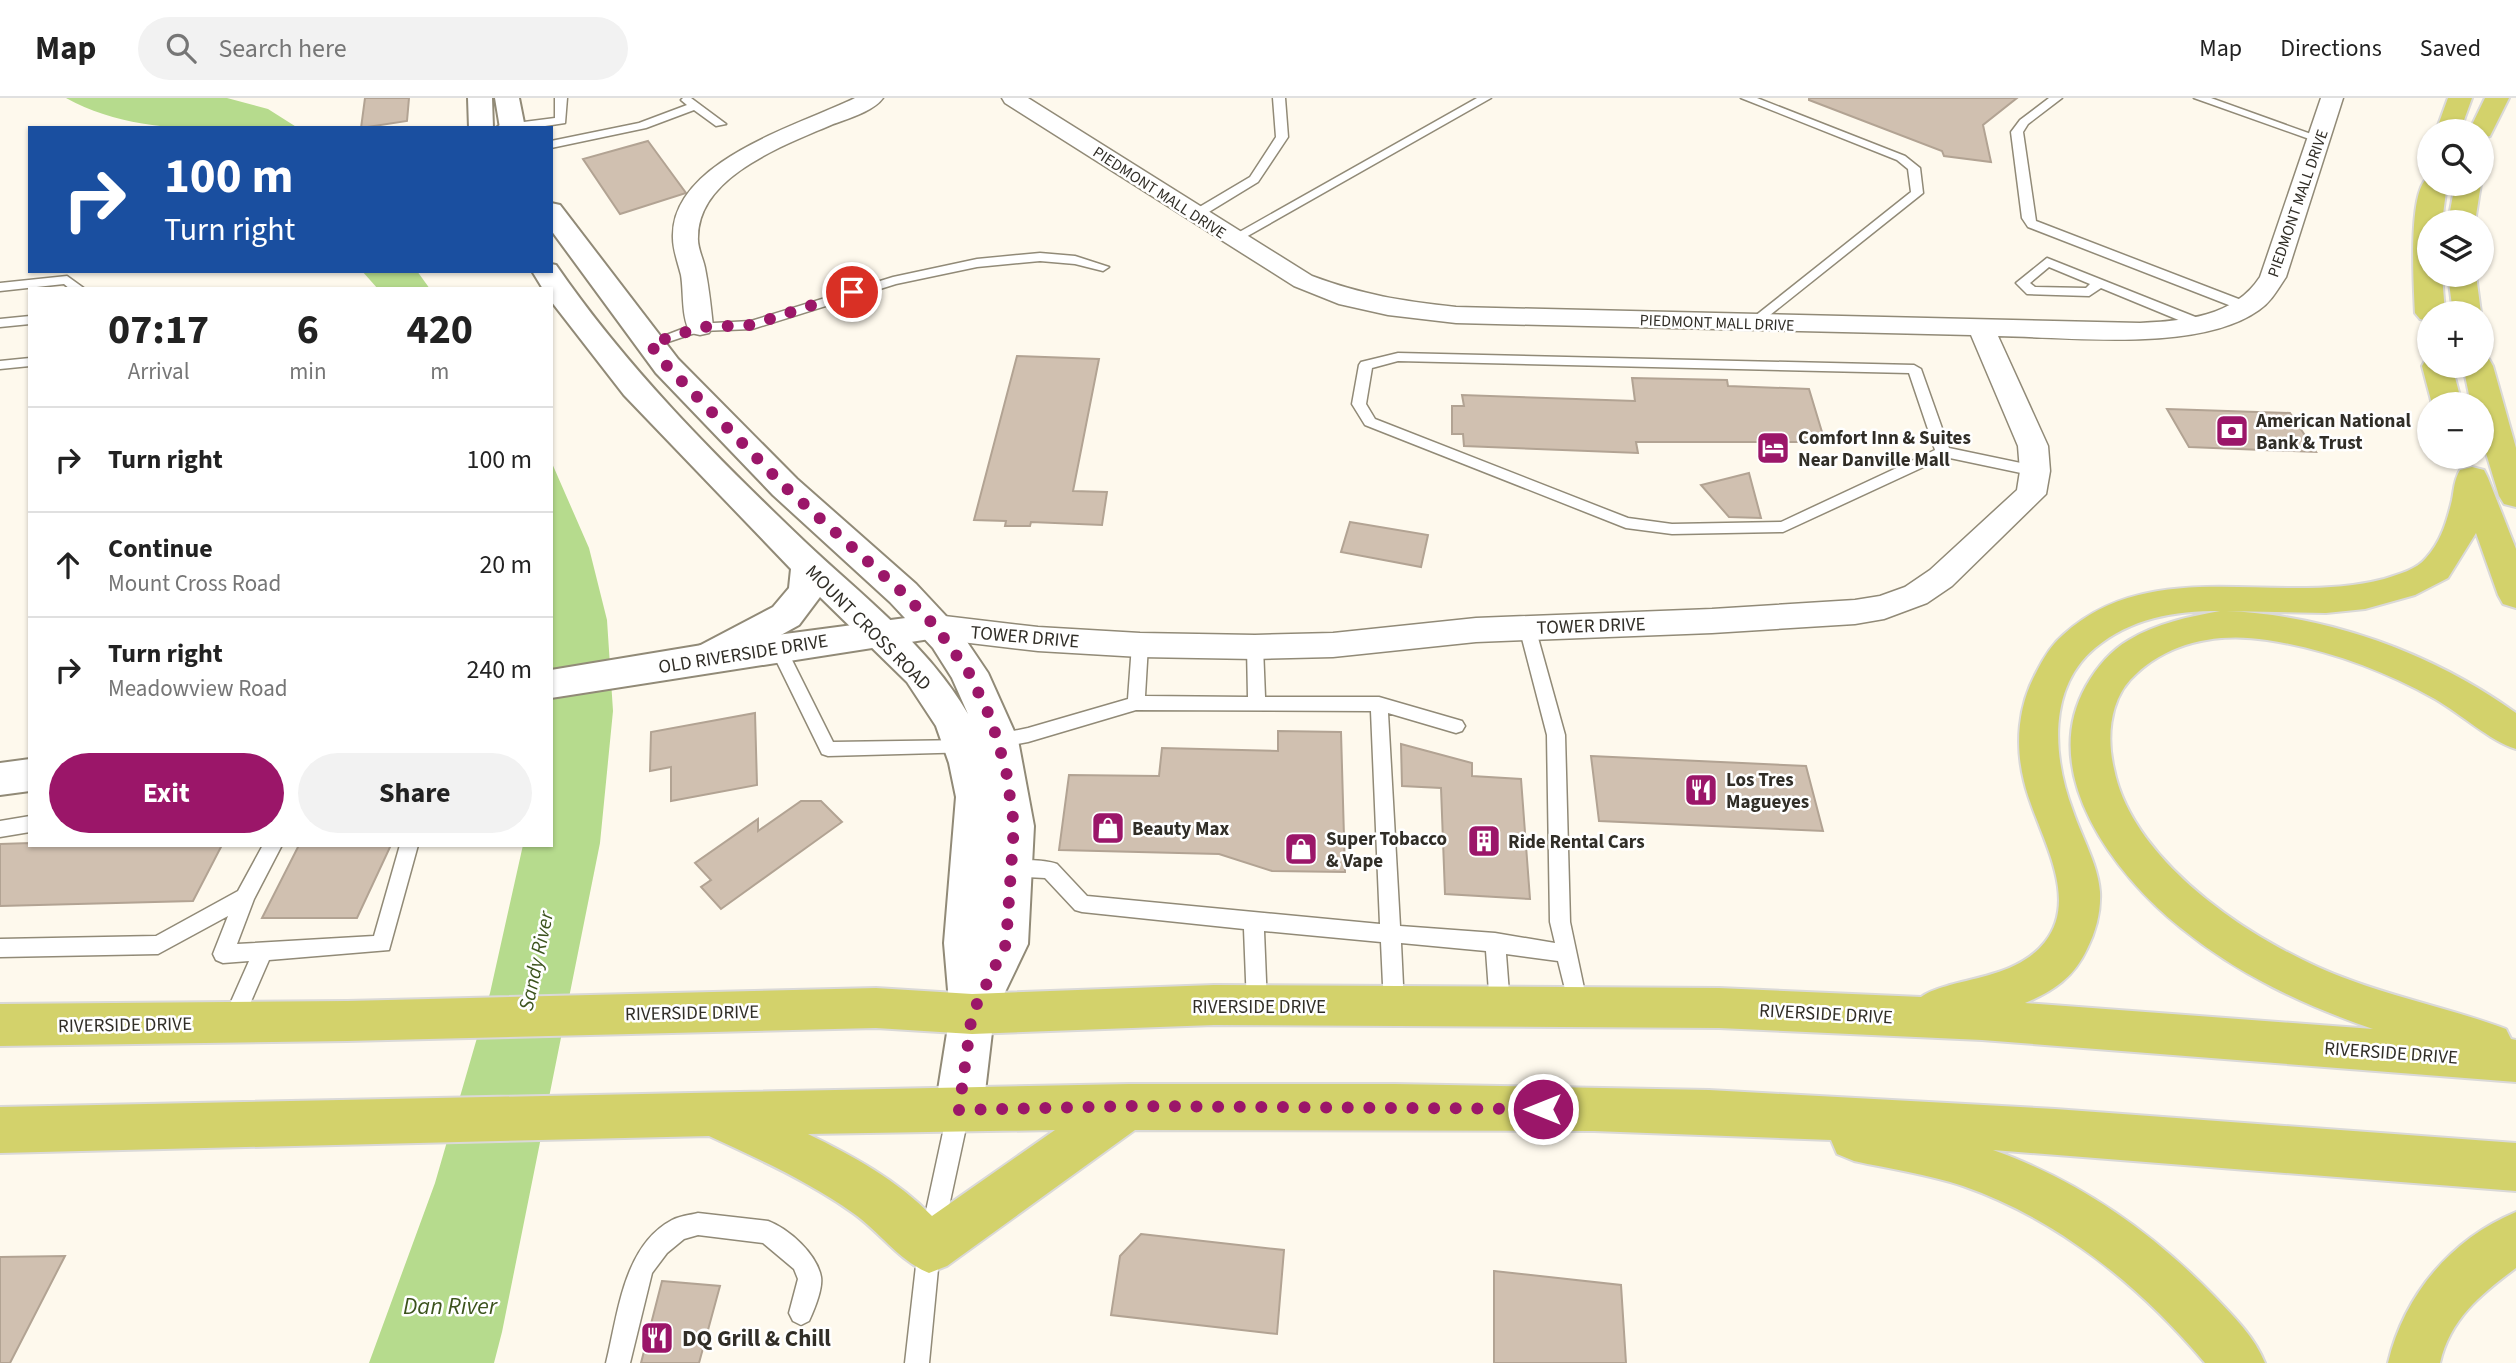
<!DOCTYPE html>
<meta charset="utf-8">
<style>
:root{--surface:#fff;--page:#f2f2f2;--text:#222;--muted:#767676;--line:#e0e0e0;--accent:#9b1669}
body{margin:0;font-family:"Source Sans 3",sans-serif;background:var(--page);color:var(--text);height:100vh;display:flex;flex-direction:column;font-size:26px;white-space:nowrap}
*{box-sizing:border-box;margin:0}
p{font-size:23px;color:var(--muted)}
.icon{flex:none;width:38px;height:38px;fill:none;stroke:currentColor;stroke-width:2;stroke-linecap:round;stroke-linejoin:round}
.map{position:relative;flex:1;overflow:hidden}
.details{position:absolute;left:28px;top:189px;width:525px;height:560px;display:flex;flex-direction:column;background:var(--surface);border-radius:0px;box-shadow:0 2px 5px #0004}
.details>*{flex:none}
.guide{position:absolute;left:28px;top:28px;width:525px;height:147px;border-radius:0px;box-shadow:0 2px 5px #0004;background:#1a4fa0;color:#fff;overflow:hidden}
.controls{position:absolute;left:2417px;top:21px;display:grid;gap:14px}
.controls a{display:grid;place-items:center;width:77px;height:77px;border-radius:50%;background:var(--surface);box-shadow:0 2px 5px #0004;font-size:35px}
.pin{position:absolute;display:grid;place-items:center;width:60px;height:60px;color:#fff;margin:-30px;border:4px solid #fff;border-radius:50%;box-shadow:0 2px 7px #0007}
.me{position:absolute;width:77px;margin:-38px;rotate:270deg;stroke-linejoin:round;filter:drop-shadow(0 0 5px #0008)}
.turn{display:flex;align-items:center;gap:24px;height:147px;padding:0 21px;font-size:32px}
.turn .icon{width:91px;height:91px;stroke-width:2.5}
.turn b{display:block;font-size:49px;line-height:60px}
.eta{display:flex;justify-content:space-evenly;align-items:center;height:119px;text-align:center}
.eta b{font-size:42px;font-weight:700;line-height:49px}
.cta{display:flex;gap:14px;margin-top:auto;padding:14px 21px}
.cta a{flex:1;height:80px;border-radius:42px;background:var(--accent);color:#fff;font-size:28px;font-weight:700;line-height:80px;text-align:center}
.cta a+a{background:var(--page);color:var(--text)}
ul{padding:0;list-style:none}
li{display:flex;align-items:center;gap:21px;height:105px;padding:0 21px;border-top:2px solid var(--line)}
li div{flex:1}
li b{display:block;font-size:26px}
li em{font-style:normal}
header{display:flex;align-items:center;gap:42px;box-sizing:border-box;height:98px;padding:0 35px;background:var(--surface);border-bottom:2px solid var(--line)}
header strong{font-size:33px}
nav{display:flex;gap:38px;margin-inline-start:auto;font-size:24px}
.search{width:490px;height:63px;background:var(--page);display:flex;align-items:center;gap:18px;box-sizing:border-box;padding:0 24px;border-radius:38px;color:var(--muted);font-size:26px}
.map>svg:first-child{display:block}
</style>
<header>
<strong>Map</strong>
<div class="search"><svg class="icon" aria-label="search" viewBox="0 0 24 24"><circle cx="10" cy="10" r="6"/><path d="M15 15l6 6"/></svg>Search here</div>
<nav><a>Map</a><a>Directions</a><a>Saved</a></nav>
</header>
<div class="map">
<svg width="2516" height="1265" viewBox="0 0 2516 1265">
<rect width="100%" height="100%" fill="#fef9ed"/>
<path fill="#b6db8d" d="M66 0H227L268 11 298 30C221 30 136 39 66 0Z
M362 173H417L430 191H378Z
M551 363 589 450 607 522 613 613 600 745 502 1234 494 1265H369L435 1085 490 895 523 747H551Z"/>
<path fill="#d0c0b0" stroke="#b2a393" stroke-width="2" d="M365 0H409L407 23 361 30Z
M1809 0H2017L1983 27 1991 64 1944 58 1942 53 1809 2Z
M648 43 686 95 620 116 583 61Z
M1017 258 1099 261 1073 393 1107 394 1102 427 1031 424 1030 428H1005L1006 423 974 422Z
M1632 280 1727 282 1728 288 1809 291 1825 344H1636L1638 355 1464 348 1463 336H1452V308H1464L1462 297 1635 303Z
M2167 311 2290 315 2316 354 2189 349Z
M1749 375 1761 420 1729 419 1701 387Z
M1350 424 1428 437 1421 469 1341 454Z
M755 615 757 687 671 703V669L650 673 651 634Z
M1278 633 1341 634 1345 774 1272 773 1219 756 1059 752 1069 677 1159 678 1162 650 1278 653Z
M1401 646 1472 665V678L1521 681 1530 801 1445 796 1441 690 1402 688Z
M1591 658 1806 668 1823 733 1599 723Z
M801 703H821L842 724 721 811 701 789 711 782 695 765 758 721V733Z
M30 745V747H222L193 803 0 808V746Z
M299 747H391L357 820H262Z
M1141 1136 1284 1152 1277 1236 1111 1217 1120 1158Z
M65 1158 10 1265H0V1159Z
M1494 1173 1621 1187 1626 1265H1494Z
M662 1183 720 1188 699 1265H641Z"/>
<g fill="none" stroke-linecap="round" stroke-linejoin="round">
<defs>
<path id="service" d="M555 0H567L565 25 532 30H495L500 27 555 20Z
M683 0H691L726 26 716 28 694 12 646 30 551 50V43L639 25 687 7 681 2Z
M1273 0H1285L1288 39 1258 84 1199 120H1191V114L1250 79 1276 39Z
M1477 0H1491L1237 144 1233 145 1227 141Z
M1741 0H1757L1905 58 1920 70 1923 95 1755 229 1750 228V222L1911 94 1908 71 1897 62Z
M2049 0H2062L2028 26 2023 34 2036 123 2249 205V211H2239L2028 129 2022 120 2011 34 2020 22Z
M2194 0H2211L2325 41 2315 43Z
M1040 155 1075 158 1109 169 1103 173 1075 166 1040 163 977 169 896 186 752 231 701 233 650 250 643 246 695 226 751 223 893 179 977 161Z
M2047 160 2208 224 2210 227 2208 230H2198L2101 190 2089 198 2027 196 2016 185ZM2049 169 2090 186 2086 190 2035 189 2030 185Z
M67 178 85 191H70L64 186 0 193V185Z
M30 218V226L0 229V221Z
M1398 255 1914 267 1921 271 1949 350 2035 368 2042 373 2035 378 1945 359 1783 434 1672 436 1626 430 1365 327 1352 306 1359 267 1361 264ZM1398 263 1909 275 1935 352 1781 424 1672 426 1628 420 1375 321 1366 306 1372 270Z
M30 260V268L0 271V263Z
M1527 523 1535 529 1565 637 1570 824 1588 909 1585 915 1578 918 1571 915 1558 863 1506 856 1510 908 1507 914 1500 917 1493 914 1490 908 1486 853 1401 845 1404 908 1401 914 1394 917 1387 914 1384 908 1381 844 1264 833 1267 907 1264 913 1257 916 1250 913 1247 907 1244 831 1082 814 1075 812 1045 780 1003 778 1001 772 1003 766C1017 761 1043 761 1057 766L1087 798 1380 826 1371 613 1136 612 1028 644 995 650 989 648 986 643 989 638 1028 630 1128 601 1132 547 1140 541 1148 547 1145 598 1248 599 1247 549 1255 543 1263 549 1265 599H1379L1462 623 1465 628 1462 633 1456 635 1388 615 1400 828 1495 835 1555 845 1550 824 1547 637 1519 529Z
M778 544 786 550 833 644 968 642 974 644 977 649 974 654 828 658 822 656 770 550Z
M30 718V734L0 739V723Z
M263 747H282L254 801 237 846 374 838 400 747H418L389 852 269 862 239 931 232 933 225 931 222 924 249 863 223 865 216 862 213 856 228 818 158 856 0 859V841L156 838 238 793Z
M959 1001 967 1004 970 1011 940 1150 929 1265H905L918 1150 948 1011 951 1004Z
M698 1115 768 1123C789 1131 817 1156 821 1179 823 1191 814 1212 809 1223L801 1227 793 1223 789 1215 798 1181 794 1171 763 1145 698 1137 684 1141 667 1155 652 1175 630 1265H606C618 1217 623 1148 672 1122 680 1118 690 1117 698 1115Z"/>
<path id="minor" d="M855 0H883C873 14 846 21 831 27 785 47 698 78 698 139 697 149 703 160 705 170 709 190 711 209 713 229L709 235 700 237 691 235C681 221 684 194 681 177 678 165 673 152 673 140 670 63 800 27 855 0Z
M1002 0H1028L1312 178C1363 197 1402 203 1456 209L2140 225C2184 223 2234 219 2260 179L2321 0H2343L2286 179C2278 191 2271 204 2259 212 2199 255 2070 239 1998 238L2048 348 2050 373 2046 396 1952 488 1927 505 1884 521 1855 526 1712 535 1476 544 1333 559 1255 561 1140 559 1038 553 936 541 924 537 920 529 924 521 936 517 1038 529 1140 535 1255 537 1333 535 1476 520 1712 511 1855 502 1880 498 1905 489 1930 472 2017 392 2020 373 2018 348 1971 237 1456 225 1388 217 1339 206 1294 188 1005 5Z"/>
<path id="tertiary" d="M936 516 949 520 954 529 949 538 551 600V572L708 546Z
M30 661V693L0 697V665Z"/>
<path id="secondary" d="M468 0H492L493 30H469Z
M495 0H519L525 30H500Z
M551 105 560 107 678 261 797 381 916 486 959 532 988 575 1018 642 1034 728 1028 846 994 917 983 1011 976 1027 959 1033 942 1027 935 1011 950 916 944 845 956 699 949 665 936 628 907 584 820 499 799 527 721 570 708 574 695 570 690 560 695 550 773 509 789 490 791 471 624 297 551 203V191H543L532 173H551V166L556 167C627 270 714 357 804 443 862 498 928 547 968 616L952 580 933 550 890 504 773 397 656 275 551 132Z"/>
<path id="primary" d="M2448 0H2472L2460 33H2436Z
M2485 0H2509L2490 38 2482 40V33H2469Z
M2429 79V86H2447L2442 124H2429V177H2442L2445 215H2429V223L2420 221 2415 215C2414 192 2407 89 2429 79Z
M2455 86H2481L2475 124H2448Z
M2448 177H2476L2481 215H2453Z
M2482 260 2489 261 2493 268 2516 350V409L2504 406 2499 398 2482 342V306H2471L2463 268H2482Z
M2426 261H2429V268H2452L2462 306H2432L2422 268Z
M2472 369 2484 372 2488 380 2516 451V510L2503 506 2498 497 2476 435 2448 480 2415 497 2365 511 2326 515 2226 513C2328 517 2433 555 2516 615V651C2490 643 2461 616 2435 601 2383 572 2326 551 2267 542 2218 534 2165 544 2130 582 2109 605 2107 642 2114 671 2133 768 2263 851 2350 882 2401 901 2455 912 2506 931L2511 941 2516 942V984L1982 942 1719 930 1214 927 972 936 876 930 347 943 0 948V906L347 903 876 890 972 896 1214 887 1719 890 1921 899C1929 893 1940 890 1950 887 1983 878 2022 873 2045 844 2082 797 2035 732 2024 683 2015 647 2018 608 2036 575 2043 561 2051 547 2063 537 2152 455 2279 509 2384 481 2399 476 2416 472 2426 460 2441 444 2447 423 2452 402 2454 392 2454 382 2460 372ZM2220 513C2188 519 2157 525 2129 542 2110 553 2097 569 2086 588 2037 676 2115 777 2181 830 2239 877 2303 907 2373 931L2025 905C2054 893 2074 879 2087 851 2096 833 2101 814 2100 794 2098 766 2082 740 2073 713 2053 660 2047 590 2095 550 2131 520 2174 513 2220 513Z
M1129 986H1395L1709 992 2055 1011 2516 1045V1093L1993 1052C2078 1082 2152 1134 2214 1198 2234 1219 2254 1238 2265 1265H2205C2140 1188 2058 1121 1963 1088 1927 1076 1890 1071 1854 1063L1837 1056 1831 1042 1594 1033 1135 1032 947 1168 929 1175C899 1163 880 1134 853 1115 809 1084 759 1061 709 1038L0 1055V1009ZM1055 1032 932 1118C897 1082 853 1058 808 1036Z
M2516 1114V1170C2481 1196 2450 1221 2440 1265H2388C2404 1197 2451 1141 2516 1114Z"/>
</defs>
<use href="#service" stroke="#918a77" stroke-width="3"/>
<use href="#minor" stroke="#918a77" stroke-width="3"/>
<use href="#tertiary" stroke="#918a77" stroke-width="4"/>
<use href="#secondary" stroke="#918a77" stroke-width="4"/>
<use href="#primary" stroke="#dad9d8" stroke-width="4"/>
<use href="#service" fill="#fff" fill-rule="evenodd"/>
<use href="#minor" fill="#fff" fill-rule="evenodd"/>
<use href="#tertiary" fill="#fff" fill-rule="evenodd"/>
<use href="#secondary" fill="#fff" fill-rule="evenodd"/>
<use href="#primary" fill="#d3d26b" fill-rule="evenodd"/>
</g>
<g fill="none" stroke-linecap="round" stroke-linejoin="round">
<path stroke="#9b1669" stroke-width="12" stroke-dasharray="0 21.6" d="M852 194 752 227 701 229 650 246 667 268 785 389 903 495 936 529 969 575 991 621 1006 672 1014 727 1006 846 972 916 959 1012 1129 1008 1543 1011"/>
</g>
<defs>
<symbol id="bank-square" viewBox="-11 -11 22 22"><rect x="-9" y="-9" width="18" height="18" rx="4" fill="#9b1669" stroke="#fff"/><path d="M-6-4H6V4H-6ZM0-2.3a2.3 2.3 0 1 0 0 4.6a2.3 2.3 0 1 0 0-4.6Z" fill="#fff"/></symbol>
<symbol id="hotel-square" viewBox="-11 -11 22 22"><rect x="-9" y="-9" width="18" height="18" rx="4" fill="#9b1669" stroke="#fff"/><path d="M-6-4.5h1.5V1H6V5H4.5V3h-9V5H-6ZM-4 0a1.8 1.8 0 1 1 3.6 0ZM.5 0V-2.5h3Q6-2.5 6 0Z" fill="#fff"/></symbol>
<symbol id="restaurant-square" viewBox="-11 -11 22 22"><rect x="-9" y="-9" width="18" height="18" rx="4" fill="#9b1669" stroke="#fff"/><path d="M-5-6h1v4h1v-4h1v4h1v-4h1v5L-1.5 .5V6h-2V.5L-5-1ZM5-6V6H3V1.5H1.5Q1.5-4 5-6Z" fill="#fff"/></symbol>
<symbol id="shop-square" viewBox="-11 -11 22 22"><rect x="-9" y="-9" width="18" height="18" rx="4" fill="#9b1669" stroke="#fff"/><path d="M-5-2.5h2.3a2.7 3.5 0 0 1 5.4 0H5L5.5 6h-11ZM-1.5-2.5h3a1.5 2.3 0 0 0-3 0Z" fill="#fff"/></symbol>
<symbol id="building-square" viewBox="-11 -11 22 22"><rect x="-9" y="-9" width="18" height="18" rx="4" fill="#9b1669" stroke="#fff"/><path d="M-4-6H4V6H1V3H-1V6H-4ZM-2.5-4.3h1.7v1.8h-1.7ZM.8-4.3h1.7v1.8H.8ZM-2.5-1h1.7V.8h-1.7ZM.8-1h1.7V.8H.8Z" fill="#fff"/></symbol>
</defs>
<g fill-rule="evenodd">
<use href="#bank-square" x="2213" y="314" width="38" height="38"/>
<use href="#hotel-square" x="1754" y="331" width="38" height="38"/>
<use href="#restaurant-square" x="1682" y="673" width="38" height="38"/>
<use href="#shop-square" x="1089" y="711" width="38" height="38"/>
<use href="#building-square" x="1465" y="724" width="38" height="38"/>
<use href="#shop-square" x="1282" y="732" width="38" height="38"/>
<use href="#restaurant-square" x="638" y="1221" width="38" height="38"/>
</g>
<g text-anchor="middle" stroke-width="5" stroke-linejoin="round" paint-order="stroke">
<g font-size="16" fill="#312e27" stroke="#fff">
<text transform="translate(1160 94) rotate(33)" y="6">PIEDMONT MALL DRIVE</text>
<text transform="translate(2297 105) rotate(-71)" y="6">PIEDMONT MALL DRIVE</text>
<text transform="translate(1717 224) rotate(2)" y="6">PIEDMONT MALL DRIVE</text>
</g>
<g font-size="19" font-weight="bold" fill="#312e27" stroke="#fff" text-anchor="start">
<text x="2256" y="329">American National<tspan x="2256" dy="22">Bank &amp; Trust</tspan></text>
<text x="1798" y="346">Comfort Inn &amp; Suites<tspan x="1798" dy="22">Near Danville Mall</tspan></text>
<text x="1726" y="688">Los Tres<tspan x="1726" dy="22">Magueyes</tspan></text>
<text x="1132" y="737">Beauty Max</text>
<text x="1326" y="747">Super Tobacco<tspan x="1326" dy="22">&amp; Vape</tspan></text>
<text x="1508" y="750">Ride Rental Cars</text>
</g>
<g font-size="19" fill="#312e27" stroke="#fff">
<text transform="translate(1591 527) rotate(-2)" y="7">TOWER DRIVE</text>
<text transform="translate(869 529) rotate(45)" y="7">MOUNT CROSS ROAD</text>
<text transform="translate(1025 538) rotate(5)" y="7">TOWER DRIVE</text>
<text transform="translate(743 555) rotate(-9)" y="7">OLD RIVERSIDE DRIVE</text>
<text x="1259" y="915">RIVERSIDE DRIVE</text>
<text transform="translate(692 914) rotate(-1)" y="7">RIVERSIDE DRIVE</text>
<text transform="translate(1826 915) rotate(3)" y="7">RIVERSIDE DRIVE</text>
<text transform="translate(125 926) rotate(-1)" y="7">RIVERSIDE DRIVE</text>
<text transform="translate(2391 954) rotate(4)" y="7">RIVERSIDE DRIVE</text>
</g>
<g font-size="21" font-style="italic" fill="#3c531d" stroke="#fff">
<text transform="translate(536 863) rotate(-78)" y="7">Sandy River</text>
</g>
<g font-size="23" font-weight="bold" fill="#312e27" stroke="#fff" text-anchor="start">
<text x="682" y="1248">DQ Grill &amp; Chill</text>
</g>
<g font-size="24" font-style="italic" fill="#3c531d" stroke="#fff">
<text x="450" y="1216">Dan River</text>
</g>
</g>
</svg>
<div class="controls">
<a><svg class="icon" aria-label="search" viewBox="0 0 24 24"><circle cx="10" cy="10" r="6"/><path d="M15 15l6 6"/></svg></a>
<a><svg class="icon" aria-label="layers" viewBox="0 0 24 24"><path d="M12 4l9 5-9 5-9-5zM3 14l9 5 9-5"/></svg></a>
<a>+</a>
<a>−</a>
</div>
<div class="pin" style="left:852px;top:194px;background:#d93025"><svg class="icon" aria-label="arrive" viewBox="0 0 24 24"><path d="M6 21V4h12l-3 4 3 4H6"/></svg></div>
<svg class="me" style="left:1543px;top:1011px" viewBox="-20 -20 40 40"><circle r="17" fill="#9b1669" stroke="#fff" stroke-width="3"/><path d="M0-11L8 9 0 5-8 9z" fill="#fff"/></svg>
<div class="guide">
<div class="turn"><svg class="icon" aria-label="right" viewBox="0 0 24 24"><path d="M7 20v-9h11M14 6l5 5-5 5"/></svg><div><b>100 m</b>Turn right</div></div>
</div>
<section class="details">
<div class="eta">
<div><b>07:17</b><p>Arrival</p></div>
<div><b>6</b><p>min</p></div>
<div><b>420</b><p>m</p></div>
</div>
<ul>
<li><svg class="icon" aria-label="right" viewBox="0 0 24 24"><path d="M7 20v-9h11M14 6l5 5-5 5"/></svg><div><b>Turn right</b></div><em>100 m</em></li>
<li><svg class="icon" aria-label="ahead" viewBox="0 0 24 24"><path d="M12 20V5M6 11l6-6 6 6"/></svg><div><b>Continue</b><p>Mount Cross Road</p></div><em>20 m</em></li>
<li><svg class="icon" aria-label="right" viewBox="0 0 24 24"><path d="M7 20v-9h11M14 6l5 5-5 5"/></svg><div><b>Turn right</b><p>Meadowview Road</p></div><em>240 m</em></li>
</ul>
<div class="cta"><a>Exit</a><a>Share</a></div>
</section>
</div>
